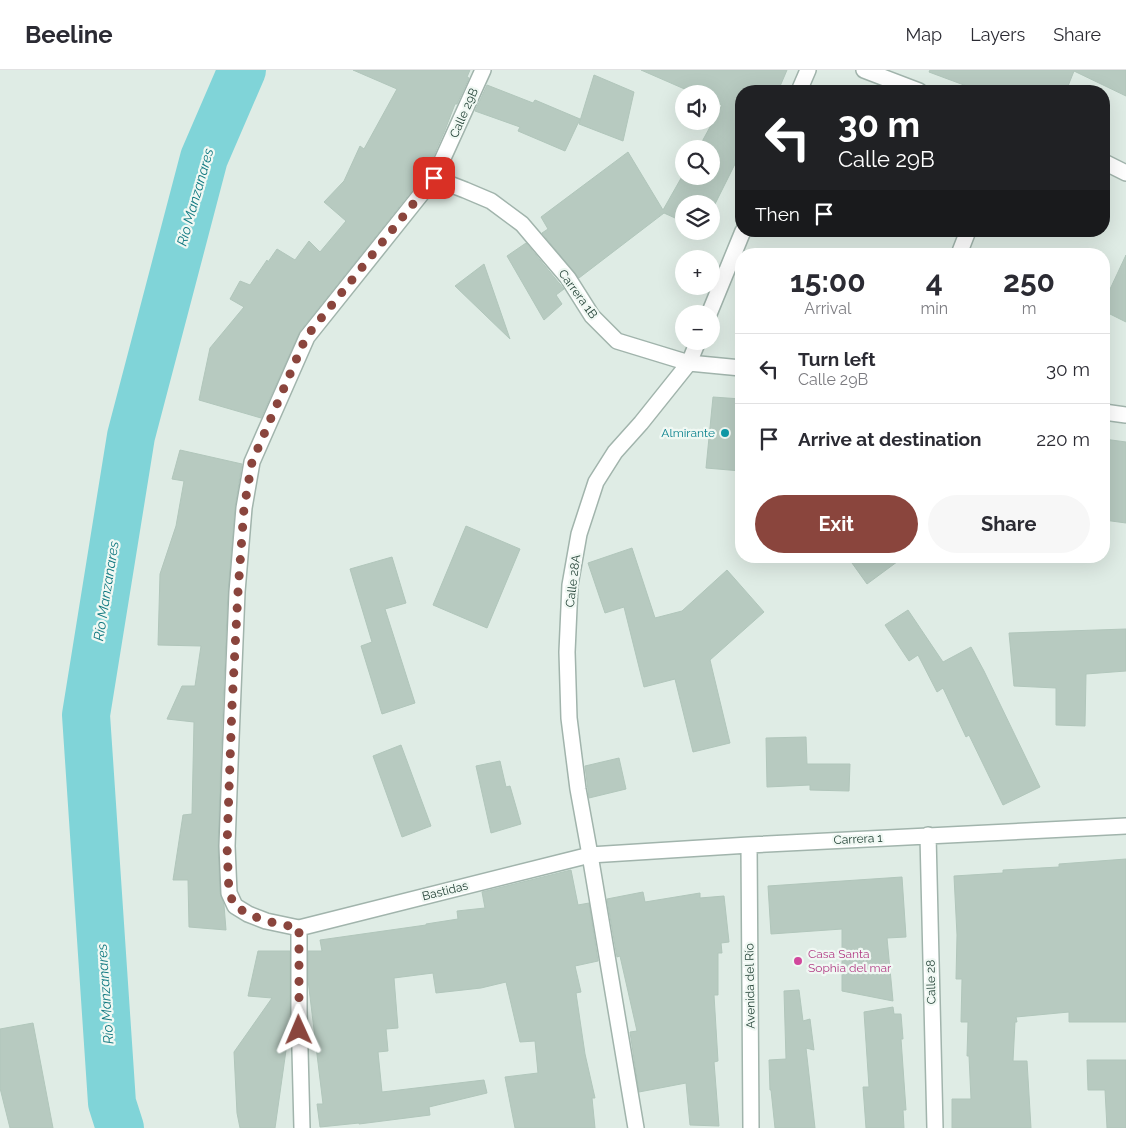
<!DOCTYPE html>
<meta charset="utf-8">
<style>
:root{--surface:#fff;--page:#f7f7f7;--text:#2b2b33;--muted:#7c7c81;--line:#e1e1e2;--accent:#8a453d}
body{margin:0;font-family:Raleway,sans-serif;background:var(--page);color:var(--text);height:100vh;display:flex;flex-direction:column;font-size:19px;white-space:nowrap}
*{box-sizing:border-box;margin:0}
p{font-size:16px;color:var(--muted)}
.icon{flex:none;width:28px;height:28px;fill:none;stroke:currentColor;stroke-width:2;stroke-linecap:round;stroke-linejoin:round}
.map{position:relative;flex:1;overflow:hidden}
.drawer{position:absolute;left:735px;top:178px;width:375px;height:315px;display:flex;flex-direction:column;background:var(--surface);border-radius:20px;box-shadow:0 5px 20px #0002}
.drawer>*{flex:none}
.hud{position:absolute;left:735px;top:15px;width:375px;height:152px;border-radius:20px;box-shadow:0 5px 20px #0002;background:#202124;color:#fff;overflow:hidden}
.fabs{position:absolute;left:675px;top:15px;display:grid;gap:10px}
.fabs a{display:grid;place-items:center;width:45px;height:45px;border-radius:50%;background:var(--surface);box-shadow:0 5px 20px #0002;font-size:25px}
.pin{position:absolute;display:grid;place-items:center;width:42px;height:42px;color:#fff;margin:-21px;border-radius:10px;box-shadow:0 2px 8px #0006}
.me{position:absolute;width:55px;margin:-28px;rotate:359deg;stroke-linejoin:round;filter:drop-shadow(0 0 4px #0008)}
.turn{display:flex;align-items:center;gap:18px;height:105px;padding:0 20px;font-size:22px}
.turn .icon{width:65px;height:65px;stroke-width:2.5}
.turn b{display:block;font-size:35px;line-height:42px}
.then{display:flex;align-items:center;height:48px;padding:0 20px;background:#0003;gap:10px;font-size:19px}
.eta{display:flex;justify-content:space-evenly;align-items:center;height:85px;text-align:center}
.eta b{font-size:30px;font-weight:700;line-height:35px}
.cta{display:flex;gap:10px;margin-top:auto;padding:10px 20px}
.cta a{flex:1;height:58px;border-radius:30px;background:var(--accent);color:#fff;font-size:20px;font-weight:700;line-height:58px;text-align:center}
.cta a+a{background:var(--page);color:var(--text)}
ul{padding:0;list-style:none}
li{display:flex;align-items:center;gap:15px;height:70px;padding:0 20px;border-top:1px solid var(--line)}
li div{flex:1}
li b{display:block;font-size:19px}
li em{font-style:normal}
header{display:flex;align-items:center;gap:30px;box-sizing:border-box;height:70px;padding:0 25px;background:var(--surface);border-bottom:1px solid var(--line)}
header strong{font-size:24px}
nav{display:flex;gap:28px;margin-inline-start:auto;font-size:18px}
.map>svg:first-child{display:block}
</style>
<header>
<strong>Beeline</strong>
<nav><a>Map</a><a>Layers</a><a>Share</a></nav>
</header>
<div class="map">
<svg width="1126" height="1058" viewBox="0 0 1126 1058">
<rect width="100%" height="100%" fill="#dfece5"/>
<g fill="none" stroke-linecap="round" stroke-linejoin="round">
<path stroke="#80d4d8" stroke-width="48" d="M120 1058 112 1033 86 645 131 366 204 88 242 0"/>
</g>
<path fill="#b7cac0" stroke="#b1c6bb" d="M353 0H470L467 7 469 8 457 34H455L445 60 426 103 300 261 261 348 199 330 210 278 244 237 230 229 240 211 250 215 267 190 268 192 277 179 295 190 309 171 320 182 346 151 324 132 344 111 360 76 364 79 397 19Z
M641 0H787L778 21H741V82L711 142V134H684V152L664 143 579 208 542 163 548 159 541 147 628 82 663 140 684 103V106H711V79H698L722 35 711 30V24H696Z
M930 0H1126V26L1074 1 1066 21H980L929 2Z
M594 5 634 22 623 71 579 54Z
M487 15 533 33 535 30 580 49 565 81 518 61 520 57 475 41Z
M526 173 564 219 556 225 562 234 544 250 507 186Z
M1126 185V252L1104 241V232Z
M484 194 510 269 455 216Z
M713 327 741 329V401L706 398Z
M1104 369 1126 372V453L1104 450Z
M180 380 242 394 235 437 228 521 222 656 218 776 220 823 224 835 226 860 189 857 188 810H173L183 745 192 744 194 652 167 649 182 616H195L201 576 158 575 160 504 176 456 184 411 172 409Z
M466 456 520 479 487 558 433 535Z
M632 478 655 548 682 541 727 500 764 542 710 590 730 673 693 682 675 609 644 617 624 537 605 543 588 493Z
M847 486H905L867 514Z
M392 487 406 533 385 539 415 633 382 644 361 576 372 572 350 499Z
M908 540 943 592 971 577 984 601 1040 717 1003 735 969 665 966 667 943 618 937 622 918 585 909 591 885 555Z
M1126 559V601L1086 604 1085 656 1056 655V618L1014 616 1009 563Z
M806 667 807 694H850L849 721 810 720V715L767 717 766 668Z
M401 675 431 756 402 767 373 686Z
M619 688 626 719 589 728 585 696Z
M500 691 506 717 510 716 521 754 491 763 476 696Z
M1126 789V952H1069V942L1016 947 1017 952H1015L1013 991H1027L1031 1058H952V1029H971L969 986H967L968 952H961L962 909H956L957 865 954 806 1003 803V800L1059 797V794Z
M571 800 578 835 589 833 598 891 575 896 581 922 576 923 585 984 595 1028H592L595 1058H515L505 1007 538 1003 535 971 520 972 506 912 481 918 436 923 433 903 394 908 398 958 386 959 388 981 378 982 382 1022 484 1010 487 1023 429 1037 430 1045 359 1054V1053L320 1057 317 1034H323L308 910V881H322L320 870 426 855V854L458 849 457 841 485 838 482 822Z
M902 807 906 867 887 868 893 931 842 921V859L771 864 768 816Z
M643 822 645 832 700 823V828L724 826 729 872 721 873 722 883H718V925H714L718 991 714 992 719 1056 690 1055 686 1013 639 1022 630 962 637 961 620 886 617 887 607 829Z
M258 881H290V952L275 1058H240L237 1043 234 982 272 928 248 926Z
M799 920 803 951 810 949 814 980 806 978 815 1058H775L771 1020H770L769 990 786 989 784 921Z
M893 937 894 944H901L903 969H901L906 1040H903L904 1058H866L863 1017H869L864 942Z
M33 953 53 1058H10L0 1018V959Z
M1087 990H1126V1058H1107L1105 1020H1088Z"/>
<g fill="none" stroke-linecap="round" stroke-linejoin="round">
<defs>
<path id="minor" d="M483 0 434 108 307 267 252 392 244 438 237 522 230 694 227 776 229 823 235 836 248 844 266 851 299 858 590 785 749 775 1126 756
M864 0 919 21
M799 21 808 0
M1104 92 1126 103
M434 108 465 120 491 131 522 154 568 208 592 246 617 271 689 293 741 298
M959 184 968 161
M709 244 743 161
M1104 342 1126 345
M928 765 935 1058
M749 775 751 1058
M299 858V941L302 1058
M636 1058 590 785 578 719 569 648 567 582 570 515 579 464 596 412 615 382 641 353 689 293 698 271"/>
</defs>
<use href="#minor" stroke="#a1b4ac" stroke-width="18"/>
<use href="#minor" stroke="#fff" stroke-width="15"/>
</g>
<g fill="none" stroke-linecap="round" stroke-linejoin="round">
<path stroke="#8a453d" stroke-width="9" stroke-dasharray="0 16.2" d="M299 960V858L266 851 248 844 235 836 229 823 227 776 232 636 238 522 244 438 252 392 306 267 434 108"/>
</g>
<circle fill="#0f9aa8" stroke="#f0f8f3" stroke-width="2" cx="725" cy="363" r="5"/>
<circle fill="#d1479c" stroke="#f0f8f3" stroke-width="2" cx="798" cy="891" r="5"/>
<g text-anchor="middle" stroke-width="4.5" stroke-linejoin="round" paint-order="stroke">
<g font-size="12" fill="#1e3e32" stroke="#f0f8f3">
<text transform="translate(464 43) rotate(-66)" y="4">Calle 29B</text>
<text transform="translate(578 224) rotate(54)" y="4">Carrera 1B</text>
<text transform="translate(573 511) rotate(-83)" y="4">Calle 28A</text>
<text transform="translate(858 769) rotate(-3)" y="4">Carrera 1</text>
<text transform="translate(445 821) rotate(-14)" y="4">Bastidas</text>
<text transform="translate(931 912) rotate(-91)" y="4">Calle 28</text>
<text transform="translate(750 916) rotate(-91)" y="4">Avenida del Río</text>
</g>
<g font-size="12" fill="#0d838f" stroke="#f0f8f3" text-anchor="end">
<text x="715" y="367">Almirante</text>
</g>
<g font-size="12" fill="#b23c85" stroke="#f0f8f3" text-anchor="start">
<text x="808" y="888">Casa Santa<tspan x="808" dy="14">Sophia del mar</tspan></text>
</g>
<g font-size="14" font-style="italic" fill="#117981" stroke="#f0f8f3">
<text transform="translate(195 127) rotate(-74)" y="5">Río Manzanares</text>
<text transform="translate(106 521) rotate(-81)" y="5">Río Manzanares</text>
<text transform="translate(105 924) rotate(-94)" y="5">Río Manzanares</text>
</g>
</g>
</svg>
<div class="fabs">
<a><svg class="icon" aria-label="sound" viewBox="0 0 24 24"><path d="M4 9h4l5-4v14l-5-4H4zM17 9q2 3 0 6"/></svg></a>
<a><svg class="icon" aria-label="search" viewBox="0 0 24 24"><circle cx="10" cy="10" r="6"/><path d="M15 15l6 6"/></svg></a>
<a><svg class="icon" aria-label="layers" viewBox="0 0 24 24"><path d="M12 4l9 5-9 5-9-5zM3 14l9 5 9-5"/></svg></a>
<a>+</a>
<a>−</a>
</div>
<div class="pin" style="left:434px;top:108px;background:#d93025"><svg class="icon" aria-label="arrive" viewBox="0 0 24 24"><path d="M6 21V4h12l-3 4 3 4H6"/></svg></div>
<svg class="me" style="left:299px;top:960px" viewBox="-20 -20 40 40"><path d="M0-17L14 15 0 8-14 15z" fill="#8a453d" stroke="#fff" stroke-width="4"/></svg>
<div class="hud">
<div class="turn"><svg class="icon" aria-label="left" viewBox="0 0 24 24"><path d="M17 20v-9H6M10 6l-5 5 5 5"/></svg><div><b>30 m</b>Calle 29B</div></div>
<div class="then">Then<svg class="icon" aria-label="arrive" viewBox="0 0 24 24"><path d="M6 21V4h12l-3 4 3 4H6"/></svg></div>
</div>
<section class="drawer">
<div class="eta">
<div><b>15:00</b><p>Arrival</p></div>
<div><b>4</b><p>min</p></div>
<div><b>250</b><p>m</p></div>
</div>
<ul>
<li><svg class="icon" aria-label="left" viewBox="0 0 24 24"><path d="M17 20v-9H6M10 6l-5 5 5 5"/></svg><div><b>Turn left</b><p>Calle 29B</p></div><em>30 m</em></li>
<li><svg class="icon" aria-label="arrive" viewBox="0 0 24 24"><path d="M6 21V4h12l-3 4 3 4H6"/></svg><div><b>Arrive at destination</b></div><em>220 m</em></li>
</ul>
<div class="cta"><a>Exit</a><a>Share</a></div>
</section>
</div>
